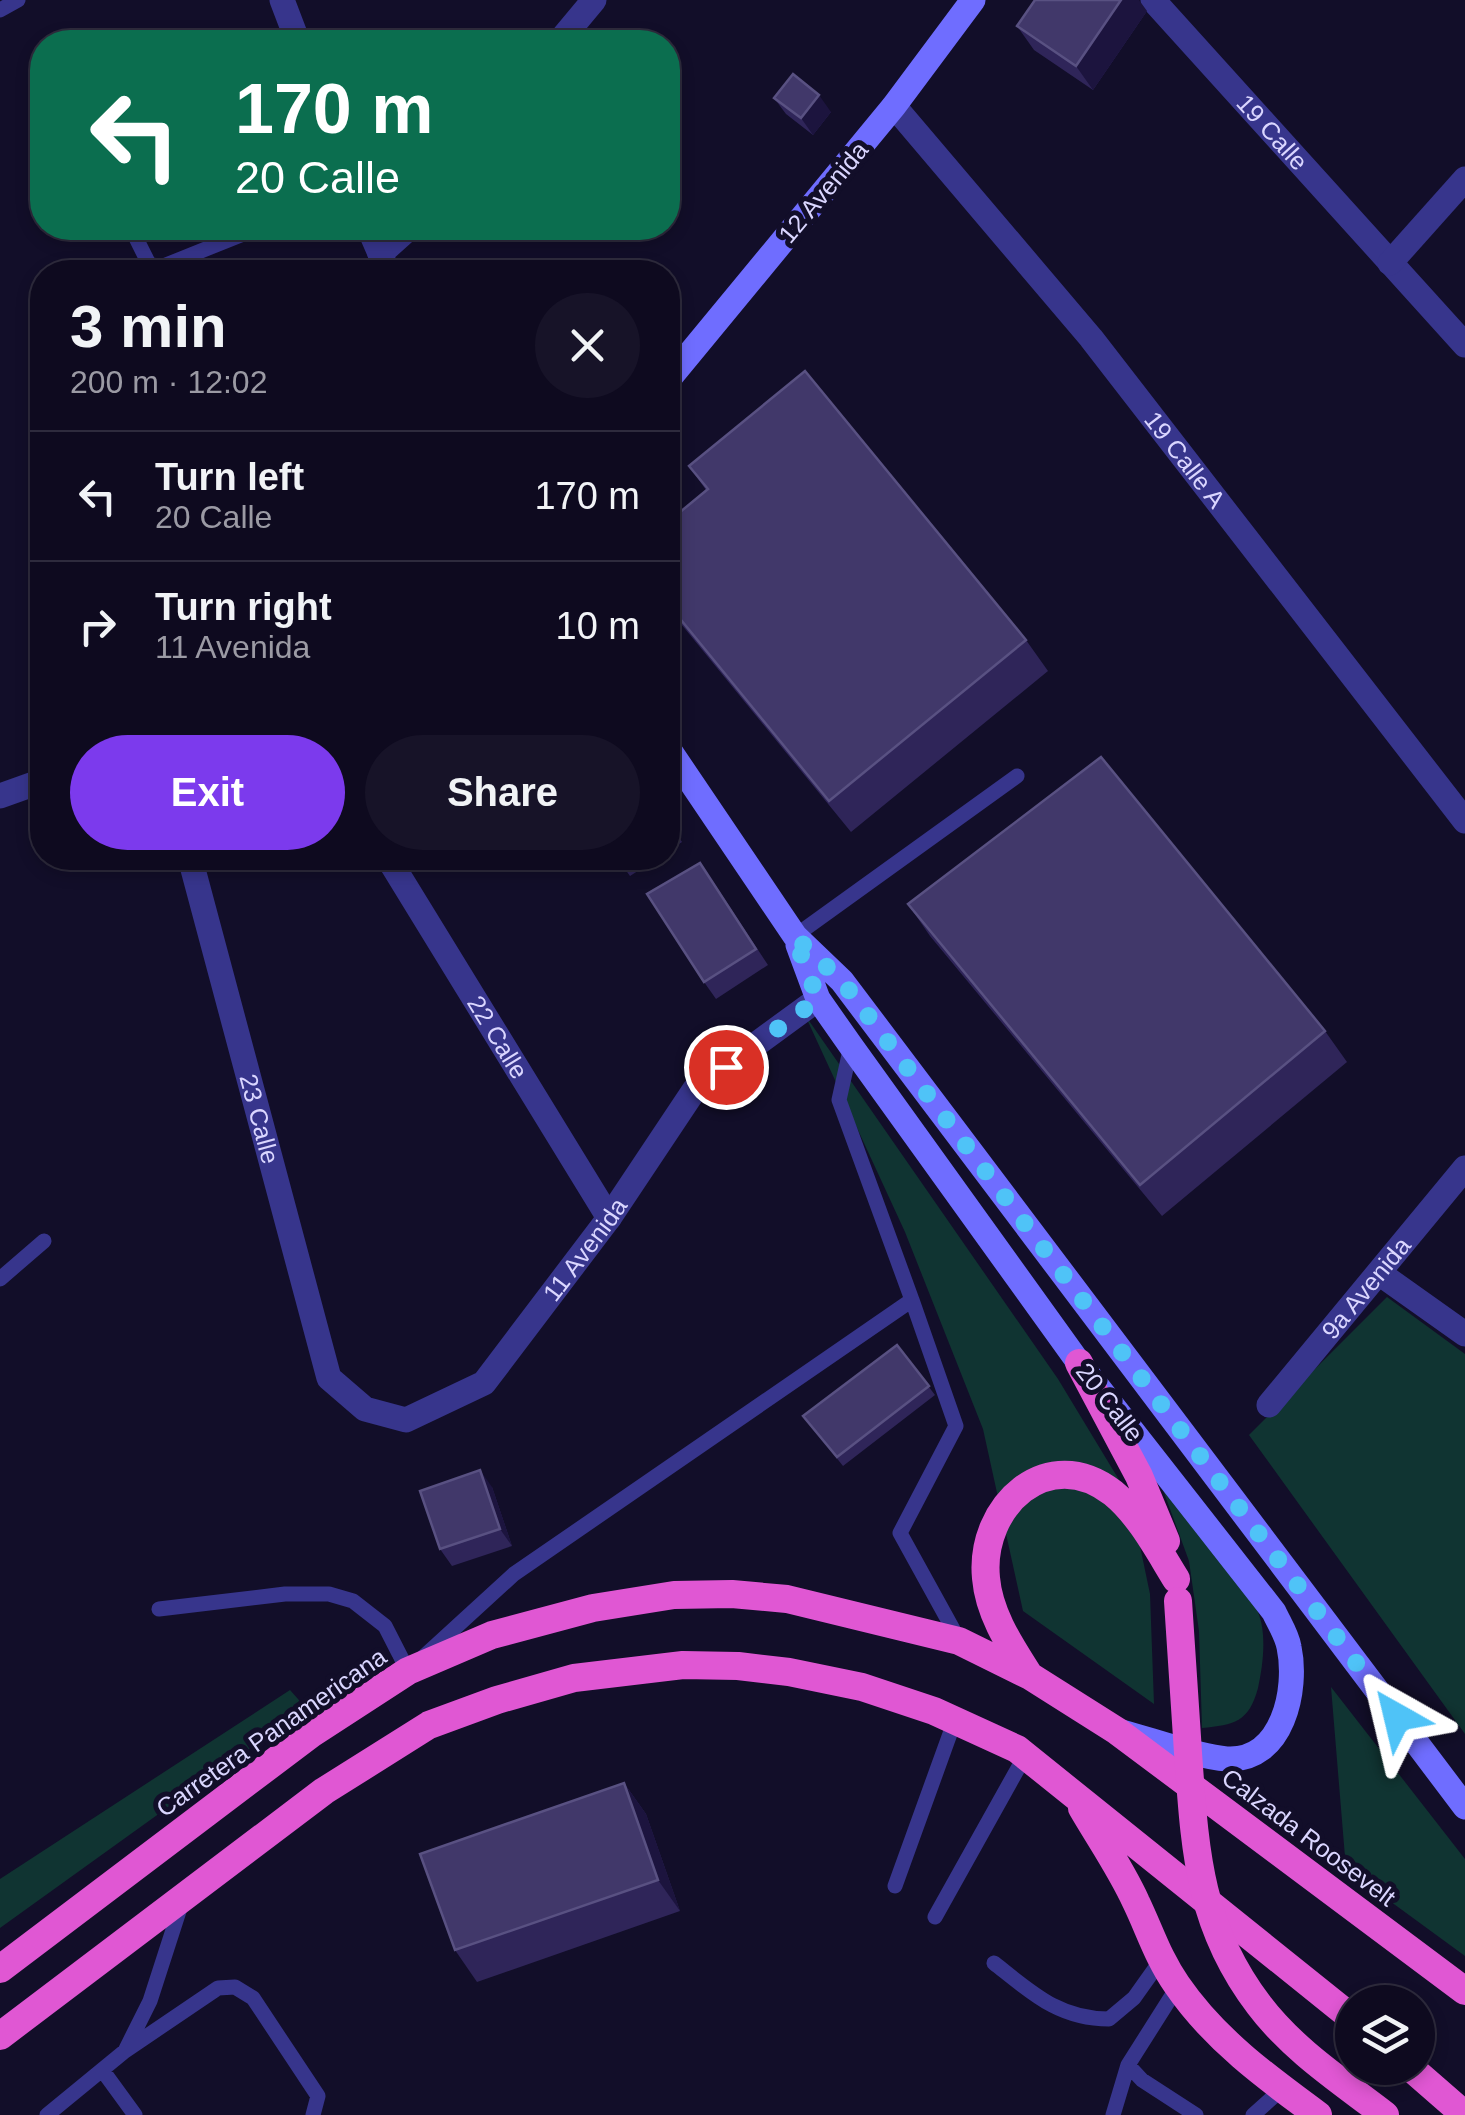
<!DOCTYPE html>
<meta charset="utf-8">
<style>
:root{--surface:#0e0a1f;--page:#171328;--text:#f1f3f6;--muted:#9b9aa4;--line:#2e2b3d;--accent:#7c3aed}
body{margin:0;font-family:Helvetica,sans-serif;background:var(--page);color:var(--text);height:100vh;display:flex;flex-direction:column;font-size:38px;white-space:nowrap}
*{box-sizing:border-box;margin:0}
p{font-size:32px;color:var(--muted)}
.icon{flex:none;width:55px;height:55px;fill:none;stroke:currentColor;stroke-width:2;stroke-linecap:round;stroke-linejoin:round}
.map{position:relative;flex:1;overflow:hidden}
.details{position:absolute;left:30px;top:260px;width:650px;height:610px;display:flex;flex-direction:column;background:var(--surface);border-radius:40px;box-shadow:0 5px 15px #0003,0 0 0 2px var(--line)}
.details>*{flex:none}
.guide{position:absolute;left:30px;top:30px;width:650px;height:210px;border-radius:40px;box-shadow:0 5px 15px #0003,0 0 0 2px var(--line);background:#0b6e4f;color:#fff;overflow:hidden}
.tools{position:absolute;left:1335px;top:1985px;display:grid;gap:20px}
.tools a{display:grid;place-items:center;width:100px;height:100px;border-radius:50%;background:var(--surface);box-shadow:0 5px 15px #0003,0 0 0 2px var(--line);font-size:50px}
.pin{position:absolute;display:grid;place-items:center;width:85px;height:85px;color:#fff;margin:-42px;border:5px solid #fff;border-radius:50%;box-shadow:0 2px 10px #0007}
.me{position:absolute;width:110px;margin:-55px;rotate:323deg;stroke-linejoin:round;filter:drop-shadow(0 0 8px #0008)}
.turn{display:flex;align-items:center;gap:35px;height:210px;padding:0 40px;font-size:45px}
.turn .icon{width:130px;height:130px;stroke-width:2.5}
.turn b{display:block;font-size:70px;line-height:85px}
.round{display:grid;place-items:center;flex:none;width:105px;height:105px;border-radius:52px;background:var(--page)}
.overview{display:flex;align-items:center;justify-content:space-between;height:170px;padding:0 40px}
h1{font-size:60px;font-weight:700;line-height:75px}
.action{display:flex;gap:20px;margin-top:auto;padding:20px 40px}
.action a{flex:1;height:115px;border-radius:60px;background:var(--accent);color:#fff;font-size:40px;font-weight:700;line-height:115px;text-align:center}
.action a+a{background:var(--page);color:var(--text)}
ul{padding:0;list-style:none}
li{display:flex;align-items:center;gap:30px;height:130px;padding:0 40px;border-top:2px solid var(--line)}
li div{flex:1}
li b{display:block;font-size:38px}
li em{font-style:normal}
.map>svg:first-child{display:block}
</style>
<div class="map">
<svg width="1465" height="2115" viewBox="0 0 1465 2115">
<rect width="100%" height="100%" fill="#120e29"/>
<path fill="#103432" d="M805 1015 1058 1379 1130 1498 1150 1594 1154 1704 1023 1611 983 1429 905 1232Z
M1387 1297 1465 1354V1734L1249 1435Z
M1155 1468C1191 1513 1237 1557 1258 1612 1267 1634 1263 1665 1258 1688 1249 1722 1234 1725 1202 1728L1199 1631 1189 1561Z
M1331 1687 1465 1859V1956L1346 1869Z
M290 1690 306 1708 0 1928V1879Z"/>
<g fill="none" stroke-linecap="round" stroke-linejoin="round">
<path stroke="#37358c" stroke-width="15" d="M0 10 18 0
M131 228 149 264 161 267 258 228
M795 936 1017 776
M0 1279 44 1241
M912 1300 956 1426 900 1533 959 1640
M159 1609 285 1594H329L353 1601 385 1626 408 1671 514 1574 912 1300 839 1100 851 1046
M895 1886 955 1720
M935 1917 1026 1754
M994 1963C1032 1993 1059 2019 1109 2019L1134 1998 1161 1960
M1178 1986 1128 2065 1142 2080 1196 2115
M125 2051 218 1988 235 1987 253 1998 318 2096 313 2115
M103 2071 135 2115
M47 2115 125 2051 150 2001 182 1902
M1113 2115 1128 2065
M1253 2115 1282 2089"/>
<g stroke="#37358c" stroke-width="25">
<path id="s1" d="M1153 0 1465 345"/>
<path d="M559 42 594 0"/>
<path id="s2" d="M894 106 1091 338 1465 821"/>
<path d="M380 254 409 228"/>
<path d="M1390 263 1465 179"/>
<path d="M0 796 42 781"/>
<path id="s3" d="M190 858 329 1378 365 1409 406 1420 484 1383 609 1218 695 1089 818 999"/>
<path id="s4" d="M388 858 609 1218"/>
<path d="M1379 1273 1465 1334"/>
<path id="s5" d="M1269 1405 1465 1168"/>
</g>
<path stroke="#37358c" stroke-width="25" d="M282 0 298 42
M369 228 388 272"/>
<path stroke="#6f6dff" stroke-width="25" d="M668 380 894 106 973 0
M668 748 795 936 842 981 1465 1807
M798 945 818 999 851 1046 1079 1363 1274 1612C1279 1623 1287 1635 1289 1647 1298 1689 1283 1762 1227 1759 1198 1757 1152 1740 1122 1732"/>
<path stroke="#e057d3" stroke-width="28" d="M1079 1363 1139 1476 1166 1541
M1029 1675C1010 1645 989 1614 986 1578 979 1506 1048 1442 1113 1493 1140 1515 1158 1550 1176 1579
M1082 1808C1100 1839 1121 1869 1136 1902 1150 1931 1158 1958 1177 1985 1214 2039 1266 2077 1318 2115
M0 1969 311 1734 408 1671 492 1635 593 1608 674 1595 732 1594 787 1599 959 1641 1030 1676 1117 1731 1465 1991
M0 2036 324 1791 429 1725 497 1700 574 1678 683 1665 738 1666 789 1672 862 1687 934 1711 1017 1749 1352 2018
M1411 2068 1465 2115"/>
<path stroke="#e057d3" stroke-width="28" d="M1178 1601C1181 1651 1185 1702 1188 1753 1195 1849 1198 1925 1259 2005 1293 2050 1341 2081 1385 2115"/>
</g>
<path fill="#2f2559" d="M1147 11 1093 90 1034 50 1017 26Z
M774 98 831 112 813 135 786 114Z
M689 466 1026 640 1048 671 851 832 668 608V522L706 490Z
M668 820 682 842 668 851Z
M617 858H658L630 876Z
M712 880 768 965 716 999 704 982Z
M908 904 1325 1031 1347 1062 1162 1216 930 936Z
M897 1345 935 1395 843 1466 803 1416Z
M492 1487 512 1546 452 1566 440 1549Z
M624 1783 646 1814 680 1911 477 1982 455 1950Z"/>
<path fill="#1c143e" d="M1121 0H1139L1147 11 1093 90 1076 66Z
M819 95 831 112 813 135 801 118Z
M480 1470 492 1487 512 1546 500 1529Z
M624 1783 646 1814 680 1911 658 1880Z"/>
<path fill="#41386a" stroke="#595182" stroke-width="2.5" d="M1035 0H1121L1076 66 1017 26Z
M793 74 819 95 801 118 774 98Z
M805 371 1026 640 829 801 668 604V522L708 489 689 466Z
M1101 757 1325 1031 1140 1185 908 904Z
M700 863 756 949 704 982 647 894Z
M897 1345 929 1386 837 1457 803 1416Z
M480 1470 500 1529 440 1549 420 1491Z
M624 1783 658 1880 455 1950 420 1854Z"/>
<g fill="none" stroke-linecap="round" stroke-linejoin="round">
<path stroke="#4fc3f7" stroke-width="18" stroke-dasharray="0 32.4" d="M726 1067 818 999 794 936 842 981 1397 1717"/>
</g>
<g text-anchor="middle" stroke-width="10" stroke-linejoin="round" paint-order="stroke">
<g font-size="25" fill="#dad6ff" stroke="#120e29">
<text dy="9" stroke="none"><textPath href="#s1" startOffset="178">19 Calle</textPath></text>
<text transform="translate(823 192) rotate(-50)" y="9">12 Avenida</text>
<text dy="9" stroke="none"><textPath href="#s2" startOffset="458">19 Calle A</textPath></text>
<text dy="9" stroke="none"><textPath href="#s4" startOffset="210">22 Calle</textPath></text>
<text dy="9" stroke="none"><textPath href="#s3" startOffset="270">23 Calle</textPath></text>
<text dy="9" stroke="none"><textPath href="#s3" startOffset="882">11 Avenida</textPath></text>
<text dy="9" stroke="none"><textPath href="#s5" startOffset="152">9a Avenida</textPath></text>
<text transform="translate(1110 1402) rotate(52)" y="9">20 Calle</text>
<text transform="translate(271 1732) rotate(-35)" y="9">Carretera Panamericana</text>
<text transform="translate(1309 1837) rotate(37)" y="9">Calzada Roosevelt</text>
</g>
</g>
</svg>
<div class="tools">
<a><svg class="icon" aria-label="layers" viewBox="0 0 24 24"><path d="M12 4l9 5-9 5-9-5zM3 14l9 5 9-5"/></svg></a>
</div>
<div class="pin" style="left:726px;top:1067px;background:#d93025"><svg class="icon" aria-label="arrive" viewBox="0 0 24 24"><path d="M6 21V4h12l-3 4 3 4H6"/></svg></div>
<svg class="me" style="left:1397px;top:1717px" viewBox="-20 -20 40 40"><path d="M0-17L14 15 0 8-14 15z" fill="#4fc3f7" stroke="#fff" stroke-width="4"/></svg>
<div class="guide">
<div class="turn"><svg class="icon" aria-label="left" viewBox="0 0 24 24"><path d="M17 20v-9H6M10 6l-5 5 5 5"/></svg><div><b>170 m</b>20 Calle</div></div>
</div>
<section class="details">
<div class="overview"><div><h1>3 min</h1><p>200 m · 12:02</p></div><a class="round"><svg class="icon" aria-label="close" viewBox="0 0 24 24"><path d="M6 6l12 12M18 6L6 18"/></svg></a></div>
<ul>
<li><svg class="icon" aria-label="left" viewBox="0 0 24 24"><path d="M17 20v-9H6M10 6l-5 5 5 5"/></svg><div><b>Turn left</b><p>20 Calle</p></div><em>170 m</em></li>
<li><svg class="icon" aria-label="right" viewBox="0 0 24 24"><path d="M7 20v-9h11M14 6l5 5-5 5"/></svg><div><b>Turn right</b><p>11 Avenida</p></div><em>10 m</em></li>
</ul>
<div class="action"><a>Exit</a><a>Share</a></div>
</section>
</div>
